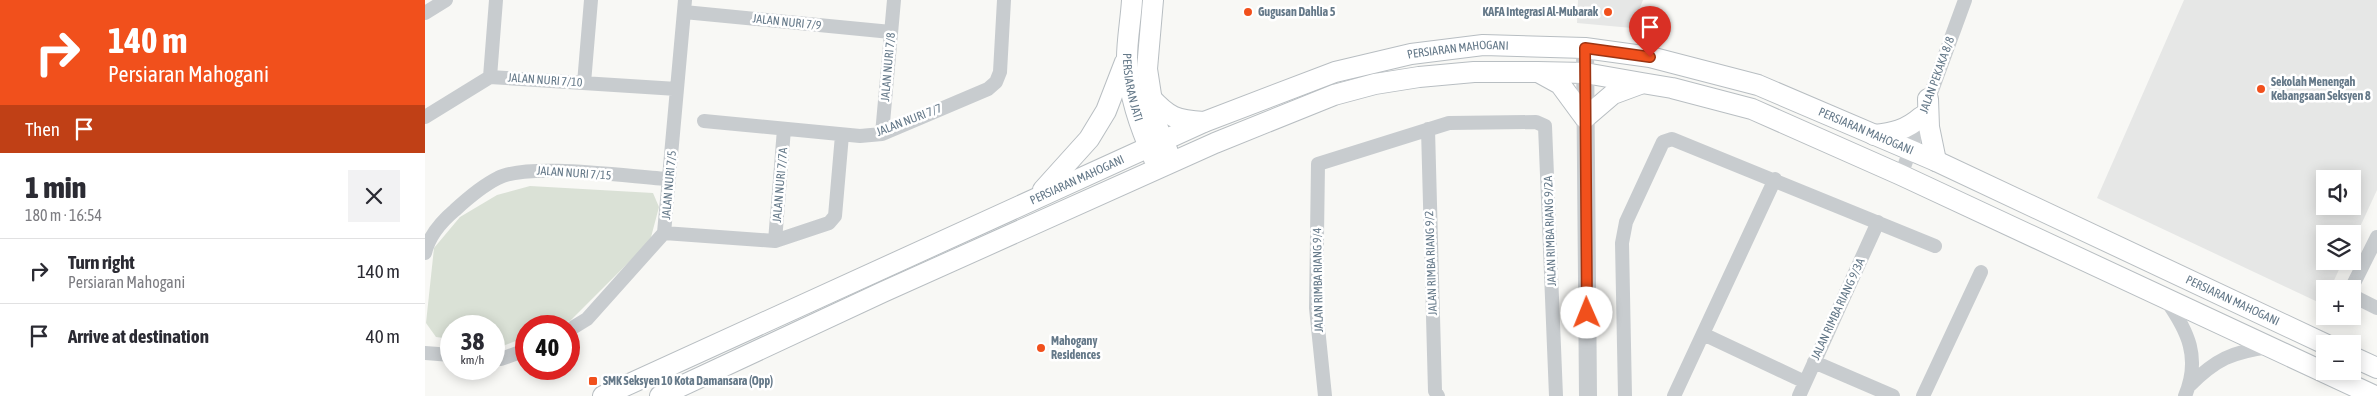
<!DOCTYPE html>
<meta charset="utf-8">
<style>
:root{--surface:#fff;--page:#f2f2f3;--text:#2b2b33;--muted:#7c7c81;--line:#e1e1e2}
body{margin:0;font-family:"Asap Condensed",sans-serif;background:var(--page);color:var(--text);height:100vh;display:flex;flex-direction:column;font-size:19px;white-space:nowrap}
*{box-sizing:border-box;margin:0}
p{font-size:16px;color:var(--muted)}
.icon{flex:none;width:28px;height:28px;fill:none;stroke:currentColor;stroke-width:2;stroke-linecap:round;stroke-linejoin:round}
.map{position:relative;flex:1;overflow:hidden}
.drawer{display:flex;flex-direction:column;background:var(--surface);width:425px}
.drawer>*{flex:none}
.top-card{background:#f1501c;color:#fff;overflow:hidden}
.controls{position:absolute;left:1891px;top:170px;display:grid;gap:10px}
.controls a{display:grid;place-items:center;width:45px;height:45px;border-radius:0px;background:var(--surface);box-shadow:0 2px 12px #0003;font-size:25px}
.speed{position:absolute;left:15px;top:315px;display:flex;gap:10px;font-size:25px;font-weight:700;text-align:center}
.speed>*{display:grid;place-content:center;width:65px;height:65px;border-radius:50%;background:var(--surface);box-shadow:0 2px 12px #0003;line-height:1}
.speed small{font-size:12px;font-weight:400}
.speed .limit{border:8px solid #d22;background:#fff;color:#111}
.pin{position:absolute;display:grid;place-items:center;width:42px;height:42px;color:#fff;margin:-51px -21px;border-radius:50% 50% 50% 0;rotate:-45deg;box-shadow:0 0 5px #0007}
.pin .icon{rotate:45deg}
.me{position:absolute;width:55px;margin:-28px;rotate:359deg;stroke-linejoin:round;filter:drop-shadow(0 0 4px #0008)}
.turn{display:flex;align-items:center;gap:18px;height:105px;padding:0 25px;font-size:22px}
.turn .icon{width:65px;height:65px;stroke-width:2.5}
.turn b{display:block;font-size:35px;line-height:42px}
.then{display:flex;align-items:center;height:48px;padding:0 25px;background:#0003;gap:10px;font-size:19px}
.round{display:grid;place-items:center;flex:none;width:52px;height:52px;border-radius:0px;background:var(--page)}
.headline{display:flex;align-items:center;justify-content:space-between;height:85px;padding:0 25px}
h1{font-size:30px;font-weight:800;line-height:38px}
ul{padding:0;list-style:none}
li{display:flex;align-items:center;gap:15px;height:65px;padding:0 25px;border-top:1px solid var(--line)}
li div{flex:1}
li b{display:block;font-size:19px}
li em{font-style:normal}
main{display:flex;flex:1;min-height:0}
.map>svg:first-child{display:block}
</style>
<main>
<section class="drawer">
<div class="top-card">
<div class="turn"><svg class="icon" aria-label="right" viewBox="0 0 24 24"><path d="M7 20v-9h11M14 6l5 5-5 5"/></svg><div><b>140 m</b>Persiaran Mahogani</div></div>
<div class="then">Then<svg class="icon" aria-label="arrive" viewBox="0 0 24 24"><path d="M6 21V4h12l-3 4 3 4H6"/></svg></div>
</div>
<div class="headline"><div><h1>1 min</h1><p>180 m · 16:54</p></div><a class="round"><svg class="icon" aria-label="close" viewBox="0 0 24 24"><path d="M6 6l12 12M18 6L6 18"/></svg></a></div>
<ul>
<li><svg class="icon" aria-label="right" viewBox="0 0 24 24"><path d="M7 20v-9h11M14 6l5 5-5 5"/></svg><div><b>Turn right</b><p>Persiaran Mahogani</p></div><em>140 m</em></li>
<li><svg class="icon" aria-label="arrive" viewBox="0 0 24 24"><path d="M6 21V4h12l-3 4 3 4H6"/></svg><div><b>Arrive at destination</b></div><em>40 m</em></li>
</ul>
</section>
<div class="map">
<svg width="1952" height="396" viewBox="0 0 1952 396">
<rect width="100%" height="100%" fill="#f8f8f5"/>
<path fill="#e6e7e6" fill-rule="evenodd" d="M1153 0H1218L1207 28 1152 23Z
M1759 0H1952V190L1928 242V234H1900V261H1918L1905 289H1900L1897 304 1672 198ZM1900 179H1928V206H1900Z"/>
<path fill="#dae1d6" d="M105 186 228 193 234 207 225 241 145 321 131 326H101V337L75 347 69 346V326H26V339L11 337 1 323 9 248 35 217 72 195Z"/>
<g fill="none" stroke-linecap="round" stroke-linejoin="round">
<defs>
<g id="secondary">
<path id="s1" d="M707 0C706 19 702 39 702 58 703 94 715 127 729 159"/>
<path d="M728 0 722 69 730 121 743 152"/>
<path d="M1115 73 1135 84 1160 118 1188 94 1215 84"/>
<path d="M725 97C744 118 751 120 779 122"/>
<path d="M1503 99 1504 127 1511 161"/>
<path d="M1449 135C1468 133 1481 130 1496 117"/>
<path d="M618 190 664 139 681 111 700 62"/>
<path d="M1928 357 1952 368"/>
<path id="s2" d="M178 396 779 122 910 72 986 54 1058 45 1160 48 1225 57 1333 85 1511 161 1900 344"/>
<path d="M235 396 458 292 790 143 909 95 950 84 994 77 1049 72H1113L1160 73 1217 83 1247 88 1327 109 1476 175 1950 396"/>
</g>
</defs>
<use href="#secondary" stroke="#b8bec2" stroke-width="22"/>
<path stroke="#c8cccf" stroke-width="14" d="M259 12 466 32
M0 13 21 0
M65 77 71 0
M159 83 166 0
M0 117 65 77 252 89
M279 121 435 136 457 134 563 89 571 82 575 72 579 0
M1003 129 1010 391 1013 396
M457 134 469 0
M1476 175 1540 0
M239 233 350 241 404 223 410 216 417 135
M350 241 359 129
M0 253C4 236 17 221 30 210 43 198 57 186 73 178 103 162 206 177 244 179
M1926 289 1952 237
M1928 296 1952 308
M1741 300C1763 331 1776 358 1760 396
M144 330 162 319 239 233 260 0
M1278 334 1380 382
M0 353 26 355
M69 358 76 359 101 350
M1389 362 1468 396
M1764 386C1791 359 1807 352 1844 347
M900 396 891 308 893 164 1024 123 1111 122 1120 126 1131 396
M1200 396 1197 243 1201 222 1238 142 1247 139 1510 246
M1249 396 1350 179
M1374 396 1453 222
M1498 396 1556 272"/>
<path stroke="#c8cccf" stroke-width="18" d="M1160 48 1163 396"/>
<use href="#secondary" stroke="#fff" stroke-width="20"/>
</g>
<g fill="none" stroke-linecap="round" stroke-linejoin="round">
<defs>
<path id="route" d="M1162 313 1160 48 1225 57"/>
</defs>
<use href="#route" stroke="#9d3412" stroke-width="12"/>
<use href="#route" stroke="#f1501c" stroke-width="9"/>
</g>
<g fill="#f1501c" stroke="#fff" stroke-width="2">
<circle cx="823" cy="12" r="5"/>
<circle cx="1183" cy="12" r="5"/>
<circle cx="1836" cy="89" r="5"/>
<circle cx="616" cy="348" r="5"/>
<rect x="163" y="376" width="10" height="10" rx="2.5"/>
</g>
<g text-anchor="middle" stroke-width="5" stroke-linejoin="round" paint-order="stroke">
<g font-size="12" font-weight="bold" fill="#657989" stroke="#fff" text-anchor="start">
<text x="833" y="16">Gugusan Dahlia 5</text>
<text x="1173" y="16" text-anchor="end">KAFA Integrasi Al-Mubarak</text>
<text x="1846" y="86">Sekolah Menengah<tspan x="1846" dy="14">Kebangsaan Seksyen 8</tspan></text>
<text x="626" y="345">Mahogany<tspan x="626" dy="14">Residences</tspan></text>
<text x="178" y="385">SMK Seksyen 10 Kota Damansara (Opp)</text>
</g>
<g font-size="12" fill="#657989" stroke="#fff">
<text transform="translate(362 22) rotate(6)" y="4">JALAN NURI 7/9</text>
<text dy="4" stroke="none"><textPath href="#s2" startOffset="926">PERSIARAN MAHOGANI</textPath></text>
<text transform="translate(463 67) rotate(-85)" y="4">JALAN NURI 7/8</text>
<text transform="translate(1512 75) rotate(-70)" y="4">JALAN PEKAKA 8/8</text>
<text transform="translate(120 80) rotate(4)" y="4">JALAN NURI 7/10</text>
<text dy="4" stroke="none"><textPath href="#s1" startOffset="88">PERSIARAN JATI</textPath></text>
<text transform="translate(484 120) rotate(-21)" y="4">JALAN NURI 7/7</text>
<text dy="4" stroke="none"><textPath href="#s2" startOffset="1348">PERSIARAN MAHOGANI</textPath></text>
<text transform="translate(149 173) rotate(4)" y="4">JALAN NURI 7/15</text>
<text dy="4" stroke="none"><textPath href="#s2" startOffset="521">PERSIARAN MAHOGANI</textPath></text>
<text transform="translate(244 185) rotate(-85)" y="4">JALAN NURI 7/5</text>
<text transform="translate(355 185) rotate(-85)" y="4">JALAN NURI 7/7A</text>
<text transform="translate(1125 231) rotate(-92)" y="4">JALAN RIMBA RIANG 9/2A</text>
<text transform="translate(1006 263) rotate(-92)" y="4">JALAN RIMBA RIANG 9/2</text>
<text transform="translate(893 280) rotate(-91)" y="4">JALAN RIMBA RIANG 9/4</text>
<text dy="4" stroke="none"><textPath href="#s2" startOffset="1752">PERSIARAN MAHOGANI</textPath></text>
<text transform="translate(1413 309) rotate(-65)" y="4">JALAN RIMBA RIANG 9/3A</text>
</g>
</g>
</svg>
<div class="controls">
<a><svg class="icon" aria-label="sound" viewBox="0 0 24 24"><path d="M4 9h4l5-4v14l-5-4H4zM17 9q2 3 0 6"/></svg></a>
<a><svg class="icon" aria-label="layers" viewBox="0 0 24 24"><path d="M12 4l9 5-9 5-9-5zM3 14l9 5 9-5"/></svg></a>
<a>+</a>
<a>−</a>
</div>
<div class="speed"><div>38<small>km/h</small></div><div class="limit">40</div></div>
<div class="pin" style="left:1225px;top:57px;background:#d93025"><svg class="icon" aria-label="arrive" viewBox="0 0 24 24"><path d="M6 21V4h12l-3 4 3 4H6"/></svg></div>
<svg class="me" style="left:1162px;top:313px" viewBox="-20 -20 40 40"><circle r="19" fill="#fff"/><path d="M0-13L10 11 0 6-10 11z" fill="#f1501c"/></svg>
</div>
</main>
